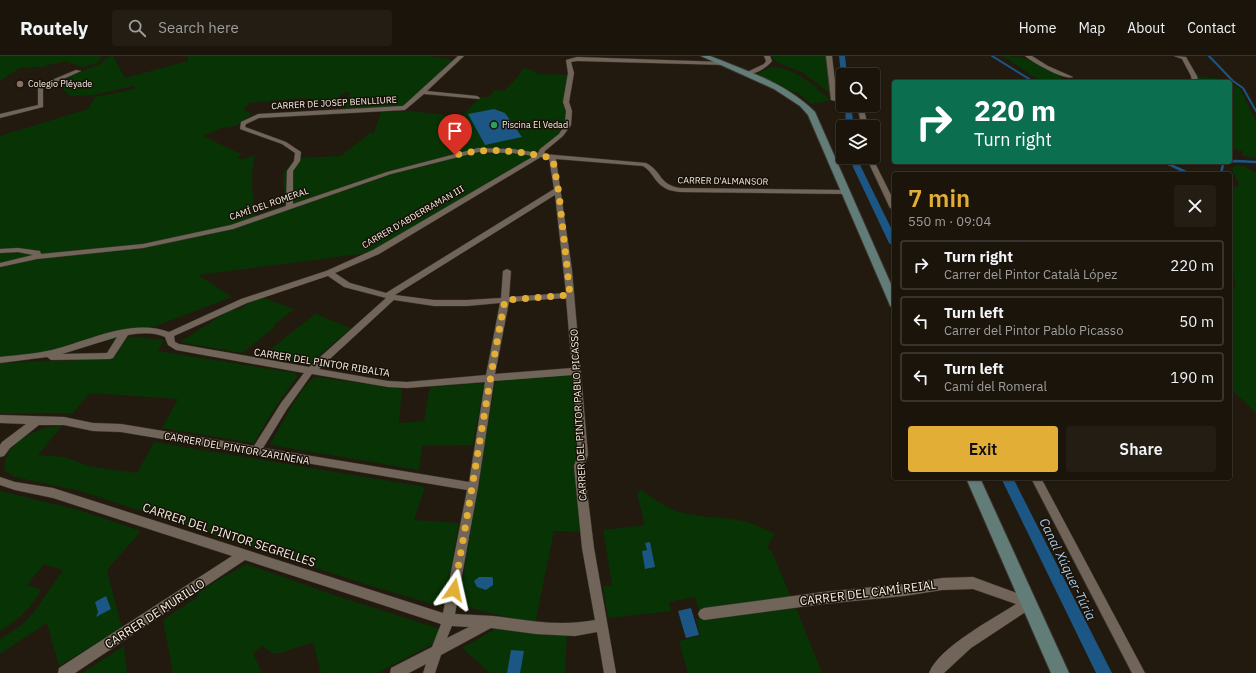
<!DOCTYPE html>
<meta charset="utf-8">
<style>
:root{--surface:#1a140b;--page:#231d14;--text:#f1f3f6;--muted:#9f9e9d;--line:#38332c;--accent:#e3ae35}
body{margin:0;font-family:"IBM Plex Sans",sans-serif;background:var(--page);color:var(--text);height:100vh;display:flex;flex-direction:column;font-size:15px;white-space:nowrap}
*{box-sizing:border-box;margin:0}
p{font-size:13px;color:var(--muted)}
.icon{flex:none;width:22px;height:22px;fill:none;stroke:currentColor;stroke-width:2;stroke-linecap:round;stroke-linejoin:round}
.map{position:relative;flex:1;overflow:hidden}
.side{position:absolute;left:892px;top:116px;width:340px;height:308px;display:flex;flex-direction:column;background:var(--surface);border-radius:4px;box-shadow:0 1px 3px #0004,0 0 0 1px var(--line)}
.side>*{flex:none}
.banner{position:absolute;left:892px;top:24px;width:340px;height:84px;border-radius:4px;box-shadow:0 1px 3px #0004,0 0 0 1px var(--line);background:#0b6e4f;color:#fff;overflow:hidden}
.controls{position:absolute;left:836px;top:12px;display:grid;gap:8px}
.controls a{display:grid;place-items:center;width:44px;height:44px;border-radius:4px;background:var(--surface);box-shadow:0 1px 3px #0004,0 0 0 1px var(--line);font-size:20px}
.pin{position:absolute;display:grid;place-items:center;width:34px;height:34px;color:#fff;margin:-41px -17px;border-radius:50% 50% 50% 0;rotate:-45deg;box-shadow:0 0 4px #0007}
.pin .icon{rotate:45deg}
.me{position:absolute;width:44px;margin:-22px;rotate:11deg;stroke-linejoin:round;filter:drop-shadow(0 0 3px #0008)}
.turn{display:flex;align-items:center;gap:14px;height:84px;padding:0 16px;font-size:18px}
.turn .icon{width:52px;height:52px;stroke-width:2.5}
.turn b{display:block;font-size:28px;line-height:34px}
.round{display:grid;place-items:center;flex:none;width:42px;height:42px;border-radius:4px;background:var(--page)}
.head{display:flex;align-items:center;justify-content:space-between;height:68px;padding:0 16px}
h1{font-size:24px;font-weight:600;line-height:30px;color:var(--accent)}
.action{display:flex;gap:8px;margin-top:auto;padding:8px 16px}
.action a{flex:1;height:46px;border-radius:4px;background:var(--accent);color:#111;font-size:16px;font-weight:600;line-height:46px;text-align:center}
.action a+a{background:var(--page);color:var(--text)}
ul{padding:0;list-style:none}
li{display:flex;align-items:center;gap:12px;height:50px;margin:0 8px 6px;padding:0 8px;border:2px solid var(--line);border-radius:4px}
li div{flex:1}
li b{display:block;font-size:15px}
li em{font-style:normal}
header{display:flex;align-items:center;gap:24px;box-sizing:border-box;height:56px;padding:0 20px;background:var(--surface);border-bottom:1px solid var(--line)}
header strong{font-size:19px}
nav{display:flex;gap:22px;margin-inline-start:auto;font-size:14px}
.search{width:280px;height:36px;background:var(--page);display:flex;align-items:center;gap:10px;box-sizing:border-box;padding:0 14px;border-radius:4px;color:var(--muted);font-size:15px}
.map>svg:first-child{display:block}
</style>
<header>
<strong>Routely</strong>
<div class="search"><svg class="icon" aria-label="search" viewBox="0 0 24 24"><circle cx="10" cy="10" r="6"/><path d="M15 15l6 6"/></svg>Search here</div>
<nav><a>Home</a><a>Map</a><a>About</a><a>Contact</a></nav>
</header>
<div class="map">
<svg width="1256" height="617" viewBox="0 0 1256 617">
<rect width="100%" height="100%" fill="#231a0f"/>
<path fill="#073305" d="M0 0H102L97 7 81 11 65 5 41 11 20 12 0 25Z
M109 0H113L125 22 188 5V0H429L453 4 404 50 344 53 350 37 346 36 332 46 303 42 249 47 244 54 252 58 236 70 221 72 203 80 241 98 238 101 242 103 238 105 255 99C250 119 252 139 256 159L285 149 283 118 295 102 341 100 370 77H374L381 56 410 55 461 61 480 41H489L495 34 504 35 514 25 524 12 533 14 536 18 570 19 566 46 568 69 540 99 376 196 198 219 232 241 124 282 0 304V80L88 53 95 41 136 33 133 30 94 39 70 40 59 29 67 21 100 8Z
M771 0H827L830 37 803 17 777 6Z
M1003 0C1022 0 1052 8 1064 25L1042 26Z
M770 11C788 10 803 22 817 31L816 32 831 44 811 48 797 36 795 37 758 19 761 16Z
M1196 20 1229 24 1240 33 1256 65V102L1243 100V95L1230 93V26H1197Z
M1234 110H1244L1256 117V357L1230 332V231L1236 232 1230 206V132L1237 131 1239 128 1232 114Z
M259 240 294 253 274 269 275 271 242 297 180 286 230 254 240 253Z
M315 258 351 272 311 307 262 300Z
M135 281 164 284 158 295 295 317 297 319V321L274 353 254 387 162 372 178 343 90 337 73 357 0 358V307L113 303 127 282Z
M574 318 579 392 576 393V410L585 476 554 475 535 568 458 549 495 327 497 325Z
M316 321 402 333 399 367 424 365 430 331 484 327 473 389 422 390 419 414 270 389C277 377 304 324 316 321Z
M57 370H62L38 399 65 401 89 410 137 417 154 386 425 431 414 464 459 467 445 547 439 550 371 530 80 435 15 421 5 415C0 388 36 372 57 370Z
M641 434C653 442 665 451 679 456 700 462 721 460 743 465 754 467 765 474 775 478L767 491 772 496 791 541 699 555 695 541 669 546 671 555 608 562 603 530 612 529 603 474 645 469 637 438Z
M0 435 79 454 141 475 107 514 122 572 59 610 47 567 0 598V583L22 569 34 556 63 514 44 508 27 529 41 534C28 555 21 562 0 575Z
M246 508 337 540 440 573 435 587 377 617H321L313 586 280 597H272L262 590 253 597 262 617H173L163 564 199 540 198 536Z
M794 547 822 617H688L679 585 700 580 696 563Z
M495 573 567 576 565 617H490L462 592Z
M124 590 127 617H82Z"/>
<path fill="#1b5685" d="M494 53 505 57 522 81 485 89 468 58Z
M650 486 655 511 645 513 642 495 647 494 645 487Z
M479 521H492L493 523V529L486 534 477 531 474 525Z
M106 540 111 553 96 561 98 556 95 546Z
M691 552 699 579 686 582 678 555Z
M511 594 524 595 520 617H507Z"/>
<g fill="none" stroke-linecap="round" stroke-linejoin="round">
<path stroke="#1b5685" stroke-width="2" d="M992 0 1034 26
M1209 0 1233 25 1243 32 1256 55
M1232 105H1245"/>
<path stroke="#1b5685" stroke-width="2.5" d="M1164 106 1190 118
M1221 118 1223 108 1234 105 1256 106"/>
<path fill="#1b5685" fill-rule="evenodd" d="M839 0H845L847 19H843V21L841 19Z
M845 49H851L854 71H846Z
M850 101H858L861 111 894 178V190L889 187 853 111Z
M1001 422H1013L1112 617H1096Z"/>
<defs>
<path id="minor" d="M458 0H464L427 35 477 40 480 42 479 43 424 38 405 54 259 62 246 68 245 71 286 86 301 96 300 105 293 115V148L387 116 478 92 513 93 538 97 540 93 559 78 565 69 566 55 563 46 568 17 566 4 577 1 724 6 726 7V9L577 5 571 6 574 17 569 46 572 55 571 69 563 80 545 95 544 98 646 107C663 116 658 128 680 132L844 134 847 136 844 138 680 136C675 135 669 135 665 132 655 127 652 115 643 110L556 103 572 214 588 399 584 410 594 492 616 617H604L597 576 575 580 536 578 491 572 441 599 435 617H423L426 608 409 617H390L391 612 432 591 441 568 245 504 75 617H58L59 612 232 500 53 442 15 434 0 429V421L15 426 53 432 443 557 467 434 121 376 93 375 64 369H39L10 392 4 400 0 401V389L2 386 26 368 0 367V359L64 361 93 367 121 368 254 390 281 347 304 317 176 294 168 289 165 281C153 276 141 277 128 279L113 302 110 303 51 304 47 301 0 307V301C17 299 35 298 52 294 89 285 131 262 169 276L241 243 326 215 373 194 534 100 513 97 478 96 391 118 233 173 143 192 37 203 0 211V207L33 199 18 196 0 197V193L18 192 40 195 41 198 143 188 231 169 286 150 287 115 294 105 295 97 282 88 240 73 241 66 258 58 403 50ZM541 101 549 102 554 133 386 237 350 227 335 217 379 198ZM555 139 566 237 509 241 511 215 507 213 503 215 501 242 467 244H434L395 239ZM328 220 344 231 386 242 309 311 179 288 175 286 174 280 247 247ZM566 242 572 312 495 318 509 246ZM394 244 434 250H467L500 247 486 319 407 326 388 325 319 313ZM117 281 107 297 62 298ZM312 318 388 331 407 332 485 326 469 426 263 392 287 353ZM573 319 578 399 574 410 582 492 595 564C559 571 528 564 493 560 480 559 468 559 455 558L478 431 494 325ZM452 570 469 571 447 582Z
M764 0H770L772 5C767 12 754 19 745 19V17L764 8 766 5Z
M826 0H832L837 43H843V47L831 44Z
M1025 0H1032L1048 10 1073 21C1065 25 1032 6 1025 0Z
M1174 0 1186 1 1197 20 1198 26H1192L1191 20 1182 3Z
M76 14 81 15 43 32V51L0 62V58L38 49V30Z
M857 49H863L868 71H862Z
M866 101H872L894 145V154L890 152Z
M1031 422H1041L1145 617H1132Z
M973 521 1033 543 1035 547 1033 551 971 592 944 617H929C939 591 993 563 1016 548L973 533 942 534 904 540 823 548 704 564 700 562 698 558 700 554 704 552 823 536 904 528 942 522Z"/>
<path id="secondary" d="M701 0H710C747 15 786 27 815 56L894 235V251L890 250 889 247 808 59 800 50 774 33Z
M966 422H980L1069 617H1051Z"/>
</defs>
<use href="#minor" stroke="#3b342f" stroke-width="1"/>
<use href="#secondary" stroke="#3b342f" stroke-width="2"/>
<use href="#minor" fill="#706558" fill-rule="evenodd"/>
<use href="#secondary" fill="#627c77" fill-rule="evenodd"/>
</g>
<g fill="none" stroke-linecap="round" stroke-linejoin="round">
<path stroke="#e3ae35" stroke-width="7" stroke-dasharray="0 12.6" d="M454 534C472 438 486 340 505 244L570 239 559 138 553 104 552 102C518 95 488 91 455 99"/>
</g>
<circle fill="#8d6e63" stroke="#191107" stroke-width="1.5" cx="20" cy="28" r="4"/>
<circle fill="#2e9e5b" stroke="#191107" stroke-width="1.5" cx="494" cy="69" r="4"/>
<g text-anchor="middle" stroke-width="3" stroke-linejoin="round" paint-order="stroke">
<g font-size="9" fill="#f5efe7" stroke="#191107" text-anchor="start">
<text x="28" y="31">Colegio Pléyade</text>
<text x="502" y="72">Piscina El Vedad</text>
</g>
<g font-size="9" fill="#f5efe7" stroke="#191107">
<text transform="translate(334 47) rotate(-3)" y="3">CARRER DE JOSEP BENLLIURE</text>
<text transform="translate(723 125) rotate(1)" y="3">CARRER D'ALMANSOR</text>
<text transform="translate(269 148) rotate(-19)" y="3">CAMÍ DEL ROMERAL</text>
<text transform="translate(413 161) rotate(-30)" y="3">CARRER D'ABDERRAMAN III</text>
</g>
<g font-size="10" fill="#f5efe7" stroke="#191107">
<text transform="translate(322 306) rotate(9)" y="4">CARRER DEL PINTOR RIBALTA</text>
<text transform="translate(578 359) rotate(-93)" y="4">CARRER DEL PINTOR PABLO PICASSO</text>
<text transform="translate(237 392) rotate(10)" y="4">CARRER DEL PINTOR ZARIÑENA</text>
</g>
<g font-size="12" fill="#f5efe7" stroke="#191107">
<text transform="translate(229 479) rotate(18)" y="4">CARRER DEL PINTOR SEGRELLES</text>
<text transform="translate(868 537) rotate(-7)" y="4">CARRER DEL CAMÍ REIAL</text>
<text transform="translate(155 558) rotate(-33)" y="4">CARRER DE MURILLO</text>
</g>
<g font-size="13" font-style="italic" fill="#a9cdef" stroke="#191107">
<text transform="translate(1068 513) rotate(64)" y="5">Canal Xúquer-Túria</text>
</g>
</g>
</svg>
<div class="controls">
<a><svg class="icon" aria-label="search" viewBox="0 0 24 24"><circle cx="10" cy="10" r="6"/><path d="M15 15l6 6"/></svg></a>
<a><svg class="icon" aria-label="layers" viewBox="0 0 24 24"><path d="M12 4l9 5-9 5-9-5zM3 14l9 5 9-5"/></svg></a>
</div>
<div class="pin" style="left:455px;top:99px;background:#d93025"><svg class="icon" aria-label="arrive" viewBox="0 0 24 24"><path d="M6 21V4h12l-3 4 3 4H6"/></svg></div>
<svg class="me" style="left:454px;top:534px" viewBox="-20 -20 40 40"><path d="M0-17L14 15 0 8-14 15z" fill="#e3ae35" stroke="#fff" stroke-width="4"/></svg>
<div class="banner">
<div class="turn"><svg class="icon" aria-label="right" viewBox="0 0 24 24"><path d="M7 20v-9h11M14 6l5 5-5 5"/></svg><div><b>220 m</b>Turn right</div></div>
</div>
<section class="side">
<div class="head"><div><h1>7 min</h1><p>550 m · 09:04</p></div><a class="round"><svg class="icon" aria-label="close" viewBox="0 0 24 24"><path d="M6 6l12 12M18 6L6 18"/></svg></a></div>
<ul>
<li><svg class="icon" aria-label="right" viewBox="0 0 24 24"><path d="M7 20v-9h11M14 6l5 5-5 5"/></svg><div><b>Turn right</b><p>Carrer del Pintor Català López</p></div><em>220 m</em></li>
<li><svg class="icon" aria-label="left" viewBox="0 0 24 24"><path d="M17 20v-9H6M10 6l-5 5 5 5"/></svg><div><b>Turn left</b><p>Carrer del Pintor Pablo Picasso</p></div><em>50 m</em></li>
<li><svg class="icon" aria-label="left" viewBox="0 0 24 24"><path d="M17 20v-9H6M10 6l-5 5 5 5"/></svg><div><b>Turn left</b><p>Camí del Romeral</p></div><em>190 m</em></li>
</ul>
<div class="action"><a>Exit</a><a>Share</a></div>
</section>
</div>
